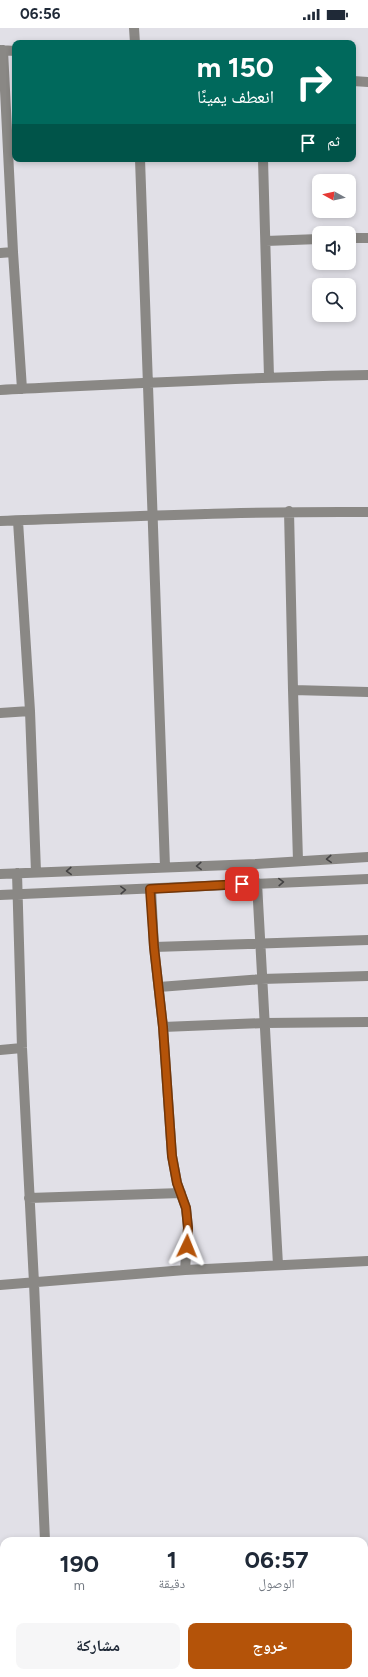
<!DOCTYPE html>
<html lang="ar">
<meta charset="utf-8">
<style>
:root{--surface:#fff;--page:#f6f6f7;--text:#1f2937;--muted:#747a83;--accent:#b45309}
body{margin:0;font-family:Figtree,"Noto Naskh Arabic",sans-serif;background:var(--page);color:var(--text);direction:rtl;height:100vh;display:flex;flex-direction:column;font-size:15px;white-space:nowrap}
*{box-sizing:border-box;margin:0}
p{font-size:13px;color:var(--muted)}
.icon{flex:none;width:22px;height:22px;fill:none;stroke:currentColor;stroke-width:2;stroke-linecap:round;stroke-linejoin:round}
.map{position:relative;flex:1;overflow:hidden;direction:ltr}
.sheet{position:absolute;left:0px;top:1509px;width:368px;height:140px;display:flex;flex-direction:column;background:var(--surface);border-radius:12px 12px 0 0;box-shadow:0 2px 6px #0003;direction:rtl}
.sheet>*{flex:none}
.hud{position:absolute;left:12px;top:12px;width:344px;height:122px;border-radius:8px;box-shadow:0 2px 6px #0003;direction:rtl;background:#00695c;color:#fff;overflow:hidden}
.needle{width:26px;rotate:278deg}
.fabs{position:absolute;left:312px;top:146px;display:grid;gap:8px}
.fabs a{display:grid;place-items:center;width:44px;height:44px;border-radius:8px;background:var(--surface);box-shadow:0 2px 6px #0003;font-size:20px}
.pin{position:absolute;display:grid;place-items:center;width:34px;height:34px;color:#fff;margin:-17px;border-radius:8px;box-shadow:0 2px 6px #0006}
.me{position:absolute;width:44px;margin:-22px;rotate:2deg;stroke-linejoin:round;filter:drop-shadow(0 0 3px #0008)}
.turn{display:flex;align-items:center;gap:14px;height:84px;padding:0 16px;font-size:18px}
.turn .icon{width:52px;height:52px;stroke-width:2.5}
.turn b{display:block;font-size:28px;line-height:34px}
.then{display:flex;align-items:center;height:38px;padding:0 16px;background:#0003;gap:8px;font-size:15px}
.eta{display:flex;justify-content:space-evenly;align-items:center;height:68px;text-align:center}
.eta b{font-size:24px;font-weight:700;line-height:28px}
.primary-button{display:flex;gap:8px;margin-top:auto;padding:8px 16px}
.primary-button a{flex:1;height:46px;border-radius:8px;background:var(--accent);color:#fff;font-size:16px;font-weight:700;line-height:46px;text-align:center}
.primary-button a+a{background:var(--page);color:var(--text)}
.status{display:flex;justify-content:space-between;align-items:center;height:28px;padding:0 20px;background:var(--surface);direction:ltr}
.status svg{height:11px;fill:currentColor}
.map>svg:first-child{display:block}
</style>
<div class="status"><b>06:56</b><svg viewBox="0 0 49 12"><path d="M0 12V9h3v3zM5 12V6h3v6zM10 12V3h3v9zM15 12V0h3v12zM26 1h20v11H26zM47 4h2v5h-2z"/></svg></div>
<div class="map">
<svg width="368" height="1649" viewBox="0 0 368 1649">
<rect width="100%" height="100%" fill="#e1e0e7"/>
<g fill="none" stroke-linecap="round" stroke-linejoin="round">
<path stroke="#8a8885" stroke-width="10" d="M134 0 135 15
M0 22 15 23
M3 22 13 224 22 361
M353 53 368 54
M140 131 165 839
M263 131 269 349
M349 210H368
M266 213 319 211
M0 225 13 224
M0 362C123 356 245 349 368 347
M289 483 293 662 298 833
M0 493C123 489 245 483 368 484
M18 493 30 683 36 844
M293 662 368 664
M0 685 30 683
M17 845 22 1020 34 1255 45 1513
M0 846 256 836 368 829
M257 855 278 1237
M151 861 154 919 163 999 172 1128 177 1155 186 1180 188 1199 185 1242
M0 867 368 851
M154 919 368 912
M159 959 261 951 368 948
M163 999 265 995 368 994
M0 1022 22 1020
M29 1170 181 1165
M0 1257 185 1242 368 1233
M364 1546H368
M0 1557H4
M52 1645V1649
M341 1645V1649"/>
</g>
<defs><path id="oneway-chevron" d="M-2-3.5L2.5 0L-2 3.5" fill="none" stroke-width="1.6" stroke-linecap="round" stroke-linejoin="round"/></defs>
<g stroke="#444344">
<use href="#oneway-chevron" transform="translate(329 831) rotate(177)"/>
<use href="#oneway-chevron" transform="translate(199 838) rotate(178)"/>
<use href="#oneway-chevron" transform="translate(69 843) rotate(178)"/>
<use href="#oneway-chevron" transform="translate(281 854) rotate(-2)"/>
<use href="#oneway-chevron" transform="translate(123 862) rotate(-2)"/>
</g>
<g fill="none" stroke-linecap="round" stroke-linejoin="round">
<defs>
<path id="route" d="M187 1218 188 1200 186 1180 177 1155 172 1128 163 999 154 919 150 861 242 856"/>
</defs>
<use href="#route" stroke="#753606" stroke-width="10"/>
<use href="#route" stroke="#b45309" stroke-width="7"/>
</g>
</svg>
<div class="fabs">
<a><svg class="needle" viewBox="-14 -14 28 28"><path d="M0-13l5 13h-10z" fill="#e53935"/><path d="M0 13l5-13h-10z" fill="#747a83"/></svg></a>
<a><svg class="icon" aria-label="sound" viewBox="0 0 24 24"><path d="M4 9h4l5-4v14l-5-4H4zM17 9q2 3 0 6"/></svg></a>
<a><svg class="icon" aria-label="search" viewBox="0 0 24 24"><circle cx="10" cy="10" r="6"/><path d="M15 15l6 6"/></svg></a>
</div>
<div class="pin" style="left:242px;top:856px;background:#d93025"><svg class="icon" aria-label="arrive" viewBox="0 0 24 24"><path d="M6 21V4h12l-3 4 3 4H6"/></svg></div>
<svg class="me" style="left:187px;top:1218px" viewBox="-20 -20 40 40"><path d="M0-17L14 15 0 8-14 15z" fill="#b45309" stroke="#fff" stroke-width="4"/></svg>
<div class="hud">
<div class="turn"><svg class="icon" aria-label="right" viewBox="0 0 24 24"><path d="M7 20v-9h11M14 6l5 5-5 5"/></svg><div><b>150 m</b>انعطف يمينًا</div></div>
<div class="then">ثم<svg class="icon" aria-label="arrive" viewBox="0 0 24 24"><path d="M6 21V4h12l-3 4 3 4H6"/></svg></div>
</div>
<section class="sheet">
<div class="eta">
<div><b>06:57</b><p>الوصول</p></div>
<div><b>1</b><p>دقيقة</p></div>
<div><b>190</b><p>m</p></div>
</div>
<div class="primary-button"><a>خروج</a><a>مشاركة</a></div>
</section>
</div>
